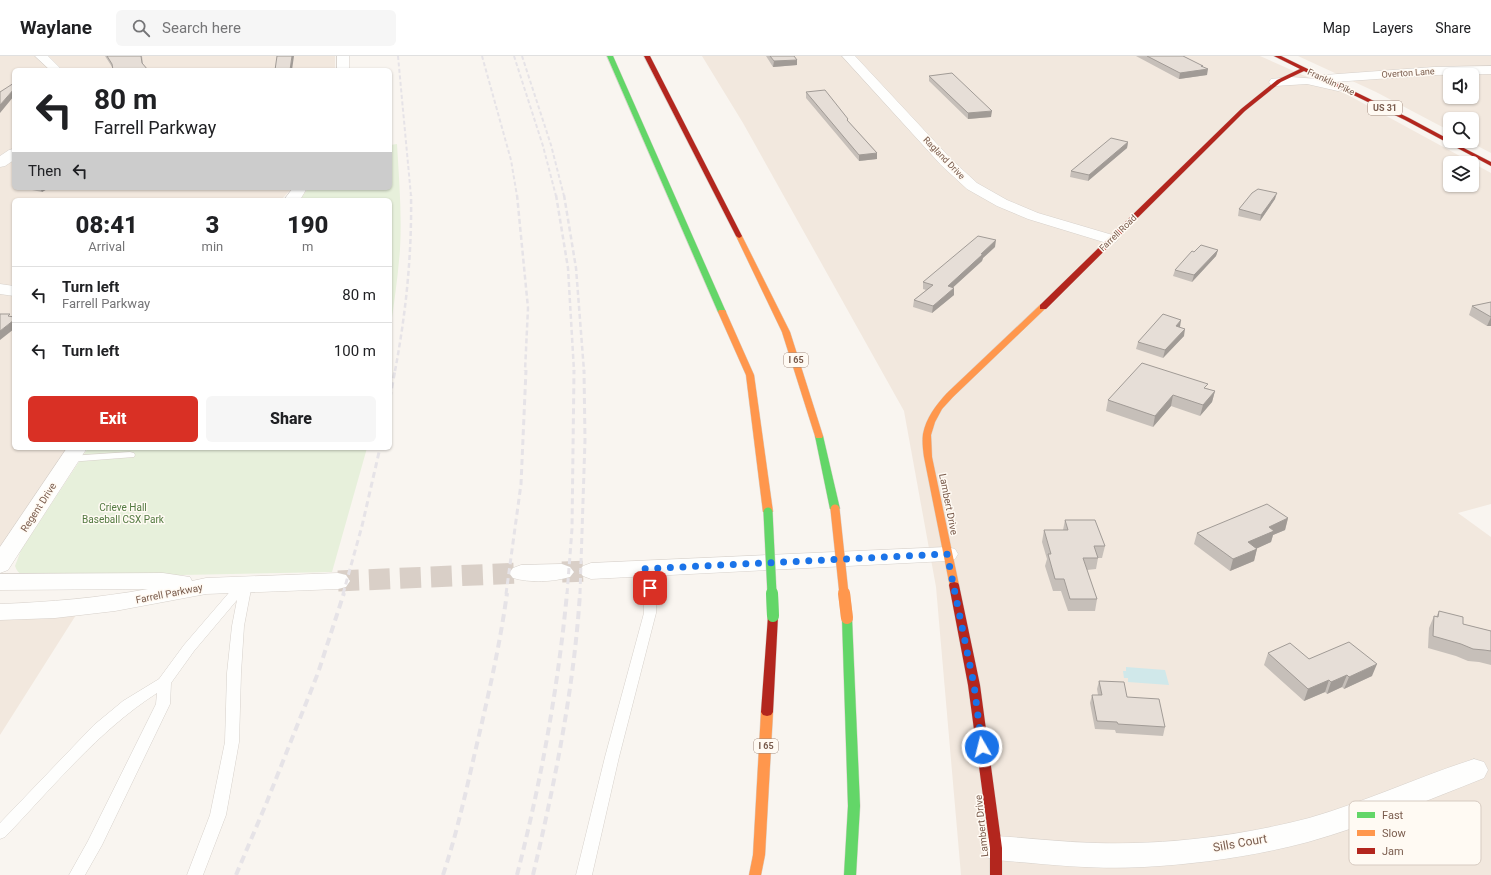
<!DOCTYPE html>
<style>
:root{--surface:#fff;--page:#f6f6f6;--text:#202124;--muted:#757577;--line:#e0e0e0;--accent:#d93025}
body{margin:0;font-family:Roboto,sans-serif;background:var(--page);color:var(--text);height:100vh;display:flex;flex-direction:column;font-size:15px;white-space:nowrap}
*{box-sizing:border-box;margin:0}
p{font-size:13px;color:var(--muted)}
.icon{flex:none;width:22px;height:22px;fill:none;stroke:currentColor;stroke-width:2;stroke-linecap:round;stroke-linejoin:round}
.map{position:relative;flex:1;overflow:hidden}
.sheet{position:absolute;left:12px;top:142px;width:380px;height:252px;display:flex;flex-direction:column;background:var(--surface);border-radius:6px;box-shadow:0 1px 3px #0004}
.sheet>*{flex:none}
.banner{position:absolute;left:12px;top:12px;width:380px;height:122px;border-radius:6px;box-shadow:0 1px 3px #0004;background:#fff;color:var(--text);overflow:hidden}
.fabs{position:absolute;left:1443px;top:12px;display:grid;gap:8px}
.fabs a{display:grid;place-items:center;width:36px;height:36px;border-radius:6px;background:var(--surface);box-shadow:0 1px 3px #0004;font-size:20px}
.pin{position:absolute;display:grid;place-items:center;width:34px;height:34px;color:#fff;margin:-17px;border-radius:8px;box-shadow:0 2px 6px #0006}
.me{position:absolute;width:44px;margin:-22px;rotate:352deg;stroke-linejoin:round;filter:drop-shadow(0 0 3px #0008)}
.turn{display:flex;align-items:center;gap:14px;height:84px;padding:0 16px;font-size:18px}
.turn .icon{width:52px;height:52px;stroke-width:2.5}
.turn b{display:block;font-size:28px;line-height:34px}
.then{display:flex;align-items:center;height:38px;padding:0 16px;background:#0003;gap:8px;font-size:15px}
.eta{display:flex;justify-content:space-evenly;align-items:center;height:68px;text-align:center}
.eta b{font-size:24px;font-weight:800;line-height:28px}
.cta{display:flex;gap:8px;margin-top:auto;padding:8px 16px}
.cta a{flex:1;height:46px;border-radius:6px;background:var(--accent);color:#fff;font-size:16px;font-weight:800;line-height:46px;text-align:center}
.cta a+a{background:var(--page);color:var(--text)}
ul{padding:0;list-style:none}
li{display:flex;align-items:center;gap:12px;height:56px;padding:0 16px;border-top:1px solid var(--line)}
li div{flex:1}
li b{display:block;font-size:15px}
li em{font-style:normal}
header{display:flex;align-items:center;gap:24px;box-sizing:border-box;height:56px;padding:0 20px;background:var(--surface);border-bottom:1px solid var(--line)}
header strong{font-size:19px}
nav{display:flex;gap:22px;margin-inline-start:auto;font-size:14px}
.search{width:280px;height:36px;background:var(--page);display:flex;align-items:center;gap:10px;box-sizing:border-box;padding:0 14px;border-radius:6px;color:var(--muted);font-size:15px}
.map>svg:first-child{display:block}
</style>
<header>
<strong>Waylane</strong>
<div class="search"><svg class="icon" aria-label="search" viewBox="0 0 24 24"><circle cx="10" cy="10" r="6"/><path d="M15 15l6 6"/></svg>Search here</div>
<nav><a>Map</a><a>Layers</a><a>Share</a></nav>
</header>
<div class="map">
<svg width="1491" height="819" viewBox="0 0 1491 819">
<rect width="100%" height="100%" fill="#f9f5f0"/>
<path fill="#f2e8de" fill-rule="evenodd" d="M0 0H335V14H14V132H292L281 144H14V392H67L0 493Z
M702 0H1260L1348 39 1491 117V448L1458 457 1491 481V819H961L936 531 904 355 743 67ZM1450 107H1472V129H1450Z
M1298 0H1491V97L1468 85H1472V63H1450V75L1376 36ZM1450 19H1472V41H1450Z
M76 559 0 679V562Z"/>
<path fill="#e7f0db" d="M397 88C399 123 402 158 400 193 398 221 394 248 390 275V144H300L308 132H390V89Z
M88 392H367L332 516 33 522C24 520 18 519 15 510L21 494Z"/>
<path fill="#d0e8ea" d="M1126 611 1165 614 1169 629 1128 626V622H1124L1123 615H1126Z"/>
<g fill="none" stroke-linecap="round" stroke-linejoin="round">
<path stroke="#d9cfc7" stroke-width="21" stroke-dasharray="21 10" stroke-linecap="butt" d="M562 516 591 515
M338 525 521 517"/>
<defs>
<path id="lane" d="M130 396 134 397 135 399 134 401 69 406 64 403 69 400Z
M641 509 645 510 656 532V557L619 701 592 819H576L605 701 644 557V532L635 513 637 510Z
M246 524 250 525 252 528 244 570 241 617 239 686 226 759 203 819H187L210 759 225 686 227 617 232 570 237 544 194 595 171 627 170 648 102 789 85 819H69L88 785 156 648 157 637C98 675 53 731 5 781L0 783V767L94 669 123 645 159 623 184 589 239 525Z"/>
<path id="street" d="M35 0H48L62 14H50Z
M337 0H349V14H337Z
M842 0H855L951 103 977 127 1007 144 1038 157 1116 180 1118 183 1116 186 1110 188 1028 163 997 150 967 133 941 109Z
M1491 10V18L1434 19 1334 26 1342 28 1344 31 1342 34 1338 35 1307 28 1275 30 1271 29 1269 26 1271 23 1291 21 1318 23 1324 19 1434 11Z
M14 93V104L5 110 0 111V100L9 94Z
M293 132H307L300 144H284Z
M0 228 14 230V240L0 238Z
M67 392H87L8 514 0 517V491Z
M947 491 955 493 958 498 955 503 947 505 591 523 583 520 579 515 583 510 591 507Z
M562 508 570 511 574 516 570 521C553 526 530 527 513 522L509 517 513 512 521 509Z
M163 517 190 521 192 525 206 522 338 517 346 519 350 525 346 531 338 533 206 538 115 555 55 562 0 564V548C50 546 98 542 148 533L0 534V518Z
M1474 703 1484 706 1488 714 1484 722C1426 745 1368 769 1308 786 1255 800 1199 808 1144 811 1094 814 1045 808 996 804L986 801 981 792 986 783 996 780C1029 782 1062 786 1096 787 1166 789 1240 780 1309 762 1365 746 1418 721 1474 703Z"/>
<path id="fast" d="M607 0H613L726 256 725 258H722L718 256Z
M819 377 823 380 840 453 835 456 830 453 815 380Z
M847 558 851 559 852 562 860 750 856 819H844L848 750 842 562 843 559Z"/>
<path id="slow" d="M739 178 742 180 790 276 823 380 822 382H816L815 380 782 276 736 180Z
M1040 249H1043L1047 251 953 341 942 353 935 366 931 379 932 401 959 529 958 531H950L924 401C923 394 922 385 923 378 926 362 936 349 947 337Z
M719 254H725L726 256 754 319 773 456 768 459 763 456 746 319 718 256Z
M767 652 771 653 773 656 765 799 761 819H749L753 799 761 656 763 653Z"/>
<path id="jam" d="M644 0H650L742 180 741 181 739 182 736 180Z
M1274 0H1281L1409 62 1450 84V85L1491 106V110L1405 64 1304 15 1281 26 1245 55 1046 253H1040V249L1241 53 1277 24 1300 13Z
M954 526 958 527 959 529 980 629 1002 792V819H990V792L968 629 949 529 950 527Z
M773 556 777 557 778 560 773 656 771 659 767 660 763 659 761 656 768 560 769 557Z"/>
</defs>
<use href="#lane" stroke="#d7d1cb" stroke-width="1"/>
<use href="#street" stroke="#d7d1cb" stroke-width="1"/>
<use href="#fast" stroke="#d9d2cb" stroke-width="1"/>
<use href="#slow" stroke="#d9d2cb" stroke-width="1"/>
<use href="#jam" stroke="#d9d2cb" stroke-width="1"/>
<use href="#lane" fill="#fefefd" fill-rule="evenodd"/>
<use href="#street" fill="#fefefd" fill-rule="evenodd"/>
<use href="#fast" fill="#63d668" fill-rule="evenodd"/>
<use href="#slow" fill="#ff974d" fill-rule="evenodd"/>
<use href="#jam" fill="#b3261e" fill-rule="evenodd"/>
<path stroke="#e6e3e7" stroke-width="2" stroke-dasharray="4 2.5" stroke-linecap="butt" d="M398 0 411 140
M482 0 511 104 517 140
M514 0 543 90 556 140
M522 0 551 89 564 140"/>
<path stroke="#e6e3e7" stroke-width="2.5" stroke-dasharray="5 3" stroke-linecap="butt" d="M517 139 528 252 525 315
M556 139 568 212 574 315
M564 139 576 212 584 315
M395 315C406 257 412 198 411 139"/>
<path stroke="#e6e3e7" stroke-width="3" stroke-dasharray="6 4" stroke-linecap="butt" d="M390 342 395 314
M343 538 362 470 380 392
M506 538 521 428 526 314
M567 538 572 473 574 314
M580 538 585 384 584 314"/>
<path stroke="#e6e3e7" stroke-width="4" stroke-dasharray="8 5" stroke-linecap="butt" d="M236 819 266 748 318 617 344 537
M443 819C457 777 466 735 476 692 488 641 500 589 507 537
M517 819C541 726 558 632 567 537
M533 819C555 726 574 632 580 537"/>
<defs>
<path id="fast-bridge-far1" d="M768 456 772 538"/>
<path id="fast-bridge" d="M772 537 773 560"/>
<path id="slow-bridge-far1" d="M835 453 844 538"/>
<path id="slow-bridge" d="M844 537 847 562"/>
</defs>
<use href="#fast-bridge-far1" stroke="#dad1cc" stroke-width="10" stroke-linecap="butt"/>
<use href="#fast-bridge" stroke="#dad1cc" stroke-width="12" stroke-linecap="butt"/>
<use href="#slow-bridge-far1" stroke="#dad1cc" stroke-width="10" stroke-linecap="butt"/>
<use href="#slow-bridge" stroke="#dad1cc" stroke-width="12" stroke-linecap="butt"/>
<use href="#fast-bridge-far1" stroke="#63d668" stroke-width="9"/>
<use href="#fast-bridge" stroke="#63d668" stroke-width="12"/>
<use href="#slow-bridge-far1" stroke="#ff974d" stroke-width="9"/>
<use href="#slow-bridge" stroke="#ff974d" stroke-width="12"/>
</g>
<path fill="#c6bfb9" d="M105 0H142L143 8 112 11Z
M766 0H794L797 4V9L773 11Z
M1136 0H1183L1203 11 1207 19 1179 23Z
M929 20 991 61 968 63 929 25Z
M806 36 848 65 877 97V103L859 105 806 42Z
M1128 86 1127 92 1088 125 1070 121 1071 115Z
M22 132H49L42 136Z
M1275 143 1260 165 1238 160 1239 153Z
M995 191 983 202 982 205 953 231 954 239 932 257 913 251 914 244 926 234 923 233V226Z
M1218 194 1216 200 1192 226 1173 220 1175 214Z
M1491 246V270H1487L1469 259 1472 250Z
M1181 264 1179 271 1184 280 1163 302 1136 293 1138 286Z
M1206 332 1215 335 1212 346 1200 360 1171 350 1153 371 1106 355 1108 344Z
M1288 462 1285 474 1273 479 1271 486 1257 492 1254 505 1230 515 1194 488 1197 477Z
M1065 464 1105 490 1102 502H1098L1096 513 1087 514 1097 543 1095 555H1068L1061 535H1053L1045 510 1047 503 1042 486 1044 474H1063Z
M1439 555 1463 568 1491 575V609L1479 606 1468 605 1456 600 1428 592 1429 572 1434 560 1436 561Z
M1268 597 1309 603 1372 620 1344 633 1342 631 1327 638 1325 636 1304 645 1264 609Z
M1099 625 1127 641 1165 671 1163 680 1116 677 1115 674 1095 673 1090 647 1092 639H1098L1097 633Z"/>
<path fill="#a19b96" d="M292 0H294L292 14H290Z
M797 4V9L773 11 774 5Z
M1201 10H1203L1202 14 1208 13 1207 19 1179 23 1180 17Z
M14 33V40L0 57V49Z
M992 55 991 61 968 63V57Z
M1128 86 1127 92 1088 125 1089 119Z
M877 97V103L859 105V99Z
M40 132H49L42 136Z
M1277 137 1275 143 1260 165 1261 159Z
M996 184 995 191 983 202 982 205 947 237 948 230 981 198Z
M1218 194 1216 200 1192 226 1194 219Z
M954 232V239L932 257 933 250Z
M1491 261V270H1487Z
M14 264V273L0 284V275Z
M1181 264 1180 271 1174 277 1176 270Z
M1185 273 1184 280 1163 302 1165 294Z
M1215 335 1212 346 1200 360 1203 349Z
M1173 339 1171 350 1153 371 1155 360Z
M1288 462 1285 474 1273 479 1271 486 1245 498 1248 486 1269 471Z
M1257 493 1254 505 1230 515 1233 503Z
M1377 608 1372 620 1344 633 1349 621Z
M1347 619 1342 631 1327 638 1331 626Z
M1329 624 1325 636 1304 645 1308 633Z"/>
<path fill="#e6ded7" stroke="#a19b96" d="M107 0H141L142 7 148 14H113L112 8Z
M277 0H292L290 14H275Z
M770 0H794L797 4 774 5Z
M1147 0H1183L1203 10H1201L1208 13 1180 17Z
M952 17 992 55 968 57 929 20Z
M14 27V33L0 49V36Z
M825 34 848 63 847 64 877 97 859 99 806 36Z
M1111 82 1128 86 1089 119 1071 115Z
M1258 133 1277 137 1261 159 1239 153 1252 137Z
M978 180 996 184 981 198H983L948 230 954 232 933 250 914 244 933 229 923 226Z
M1201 189 1218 194 1194 219 1175 214 1192 195 1194 196Z
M1491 246V261L1472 250Z
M0 258H10L8 260 14 261V264L0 275Z
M1163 258 1181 264 1176 270 1185 273 1165 294 1138 286Z
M1142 307 1208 328 1204 332 1215 335 1203 349 1173 339 1155 360 1108 344Z
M1267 448 1288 462 1269 471 1274 475 1248 486 1257 493 1233 503 1197 477Z
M1065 464H1095L1105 490H1094L1098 502H1083L1097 543H1070L1064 523H1055L1048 498H1051L1044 474H1068Z
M1439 555 1463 561V568L1491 575V595L1484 594 1473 593 1461 588 1433 580 1434 560 1438 561Z
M1349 586 1377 608 1349 621 1347 619 1331 626 1329 624 1308 633 1268 597 1290 587 1309 603Z
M1099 625 1124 626 1127 641 1159 643 1165 671 1118 668 1117 666 1097 665 1092 639H1102Z"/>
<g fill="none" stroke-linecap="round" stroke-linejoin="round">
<path stroke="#1a73e8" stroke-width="7" stroke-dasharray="0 12.6" d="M650 532 641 513 947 498 974 629 982 691"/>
</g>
<g text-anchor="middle" stroke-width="3" stroke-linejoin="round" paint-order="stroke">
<g font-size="9" fill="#7a5c4d" stroke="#fffaf3">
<text transform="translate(1408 17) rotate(-4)" y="3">Overton Lane</text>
<text transform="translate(1331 26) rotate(25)" y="3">Franklin Pike</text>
<text transform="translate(944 102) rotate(46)" y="3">Ragland Drive</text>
<text transform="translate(1118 177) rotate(-44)" y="3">Farrell Road</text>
</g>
<g fill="#fffaf3" stroke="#a28b7f" stroke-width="1">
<rect x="1368" y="45" width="34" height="14" rx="3"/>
<rect x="784" y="297" width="24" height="14" rx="3"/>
<rect x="754" y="683" width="24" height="14" rx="3"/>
</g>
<g font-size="9" font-weight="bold" fill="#7a5c4d">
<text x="1385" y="55">US 31</text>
<text x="796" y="307">I 65</text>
<text x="766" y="693">I 65</text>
</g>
<g font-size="10" fill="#7a5c4d" stroke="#fffaf3">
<text transform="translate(949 448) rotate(79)" y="4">Lambert Drive</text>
<text transform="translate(38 451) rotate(-57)" y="4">Regent Drive</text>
<text transform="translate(169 537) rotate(-11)" y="4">Farrell Parkway</text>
<text transform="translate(981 770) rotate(-96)" y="4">Lambert Drive</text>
</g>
<g font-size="10" fill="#537a41" stroke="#fffaf3">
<text x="123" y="455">Crieve Hall<tspan x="123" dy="12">Baseball CSX Park</tspan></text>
</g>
<g font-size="12" fill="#7a5c4d" stroke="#fffaf3">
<text transform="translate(1240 787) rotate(-10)" y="4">Sills Court</text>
</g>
</g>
<rect x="1349" y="745" width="132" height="64" rx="6" fill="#fffaf3" stroke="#d7cbc1" stroke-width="1"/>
<rect x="1357" y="756" width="18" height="6" fill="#63d668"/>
<rect x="1357" y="774" width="18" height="6" fill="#ff974d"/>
<rect x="1357" y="792" width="18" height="6" fill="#b3261e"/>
<g font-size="11" fill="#7a5c4d">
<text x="1382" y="763">Fast</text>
<text x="1382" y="781">Slow</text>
<text x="1382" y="799">Jam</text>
</g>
</svg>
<div class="fabs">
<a><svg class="icon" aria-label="sound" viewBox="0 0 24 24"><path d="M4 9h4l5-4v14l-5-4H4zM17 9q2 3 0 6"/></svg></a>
<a><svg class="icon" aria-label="search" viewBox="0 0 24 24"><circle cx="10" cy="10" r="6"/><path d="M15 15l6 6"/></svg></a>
<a><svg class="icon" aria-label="layers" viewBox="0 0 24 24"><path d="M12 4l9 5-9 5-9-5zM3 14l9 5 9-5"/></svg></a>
</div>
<div class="pin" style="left:650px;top:532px;background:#d93025"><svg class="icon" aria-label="arrive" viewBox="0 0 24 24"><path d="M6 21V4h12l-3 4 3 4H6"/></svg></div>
<svg class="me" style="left:982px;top:691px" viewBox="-20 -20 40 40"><circle r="17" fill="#1a73e8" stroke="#fff" stroke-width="3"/><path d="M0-11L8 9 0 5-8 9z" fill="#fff"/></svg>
<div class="banner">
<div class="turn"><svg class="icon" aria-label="left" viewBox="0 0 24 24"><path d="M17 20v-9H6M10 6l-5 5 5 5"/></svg><div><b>80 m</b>Farrell Parkway</div></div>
<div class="then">Then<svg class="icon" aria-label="left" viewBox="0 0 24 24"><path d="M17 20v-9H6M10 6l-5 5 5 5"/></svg></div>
</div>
<section class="sheet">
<div class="eta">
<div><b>08:41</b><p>Arrival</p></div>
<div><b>3</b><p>min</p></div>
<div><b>190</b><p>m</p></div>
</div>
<ul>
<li><svg class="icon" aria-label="left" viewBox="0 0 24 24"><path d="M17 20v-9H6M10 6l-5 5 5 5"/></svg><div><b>Turn left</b><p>Farrell Parkway</p></div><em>80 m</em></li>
<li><svg class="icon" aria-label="left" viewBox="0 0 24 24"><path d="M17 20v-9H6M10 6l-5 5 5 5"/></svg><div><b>Turn left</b></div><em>100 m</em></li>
</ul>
<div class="cta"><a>Exit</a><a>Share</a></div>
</section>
</div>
